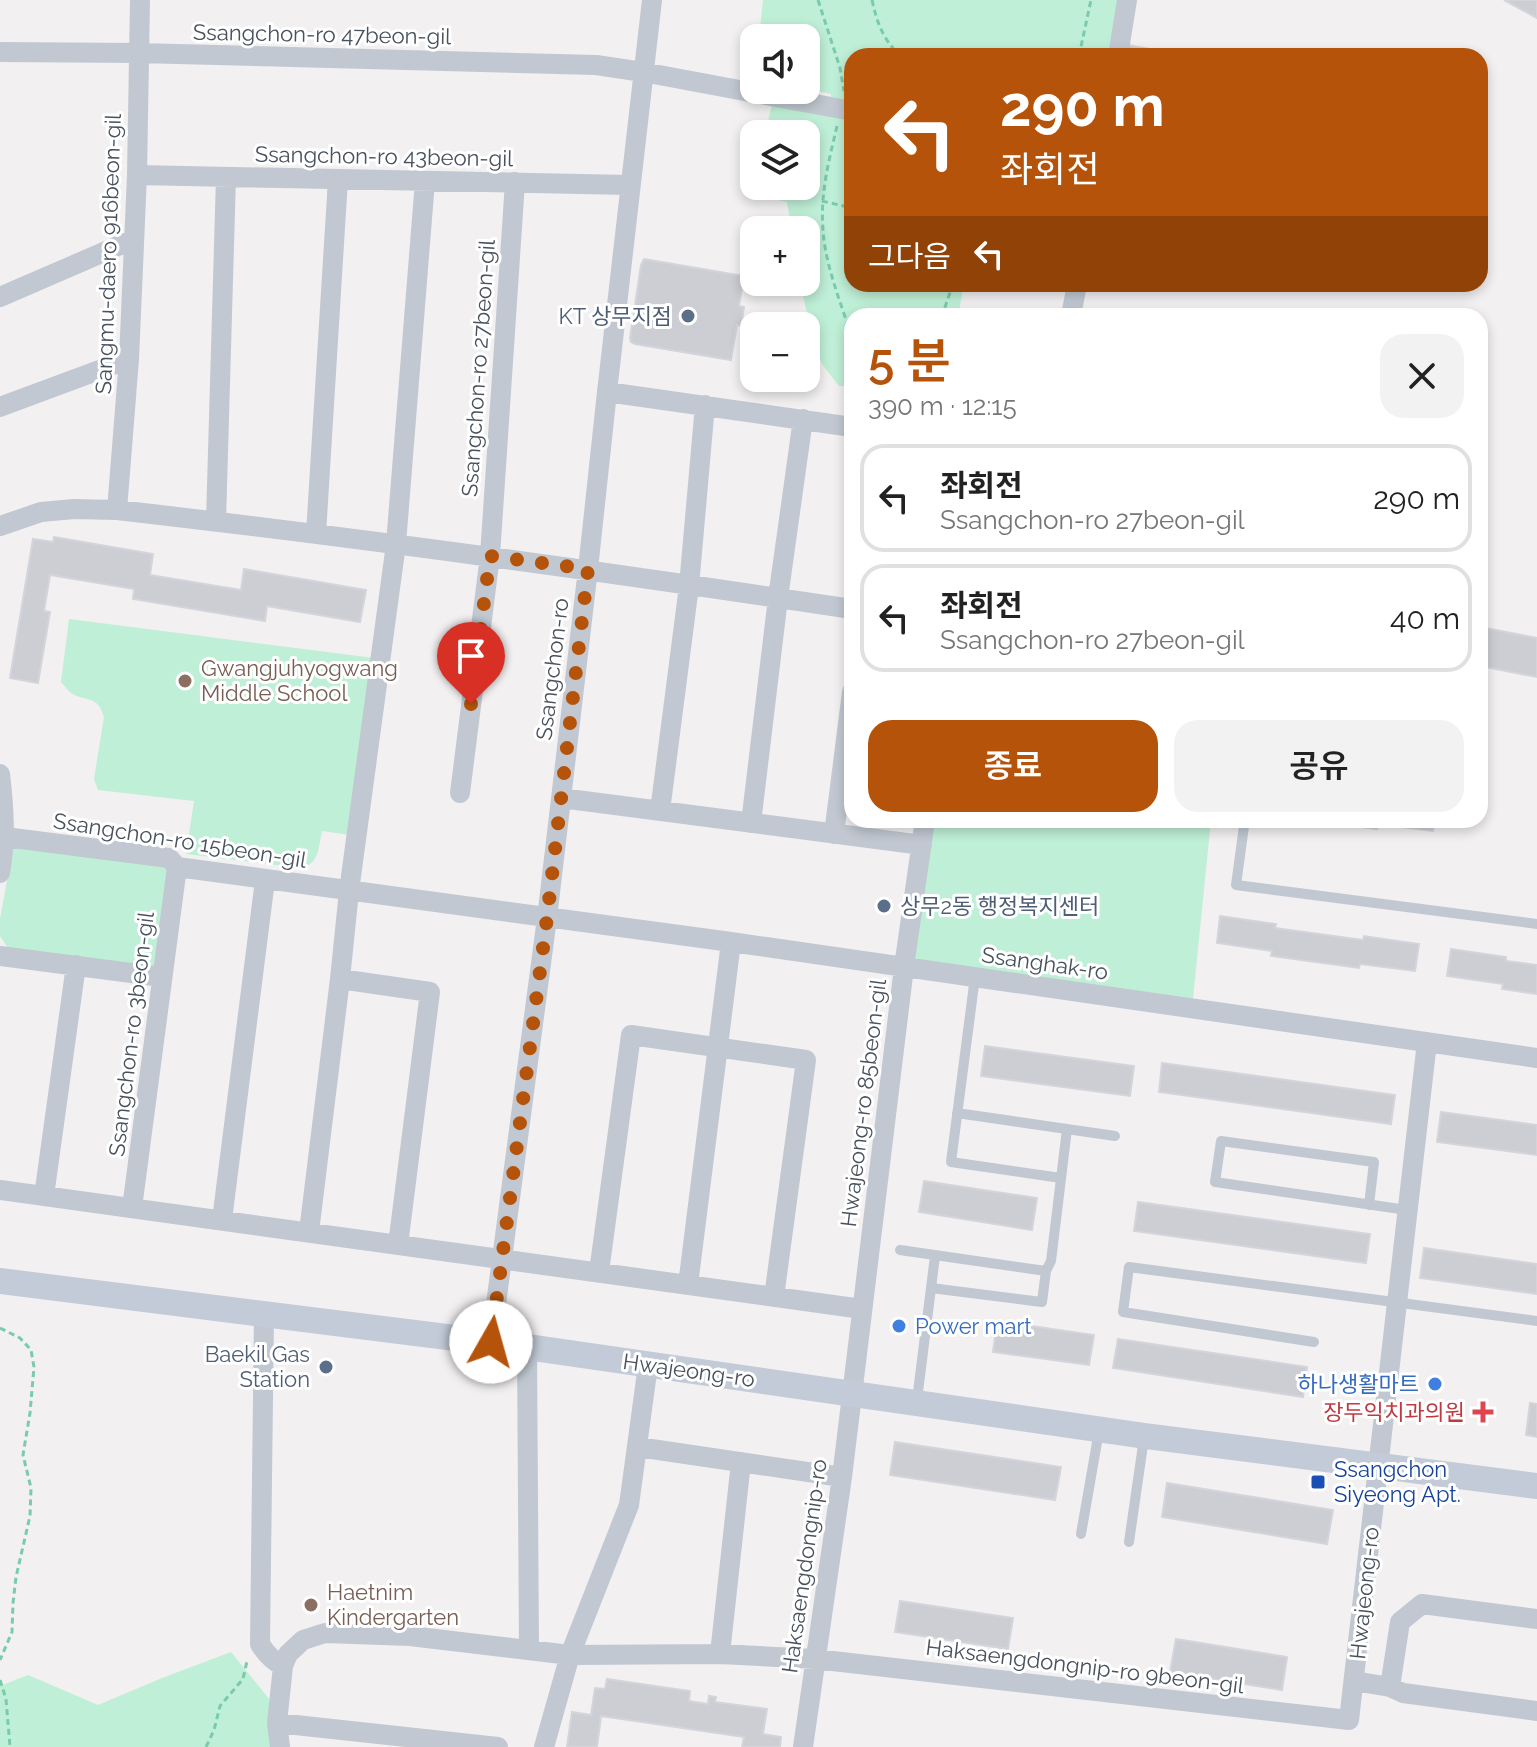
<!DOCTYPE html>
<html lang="ko">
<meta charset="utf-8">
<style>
:root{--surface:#fff;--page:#f2f2f2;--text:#222;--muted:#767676;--line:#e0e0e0;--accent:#b45309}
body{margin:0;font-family:Raleway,"Noto Sans KR",sans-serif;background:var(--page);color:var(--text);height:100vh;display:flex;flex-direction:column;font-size:30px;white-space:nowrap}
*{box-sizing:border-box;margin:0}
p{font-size:26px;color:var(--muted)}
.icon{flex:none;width:44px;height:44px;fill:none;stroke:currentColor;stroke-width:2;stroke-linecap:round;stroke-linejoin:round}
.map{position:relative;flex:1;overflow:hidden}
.drawer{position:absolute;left:844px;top:308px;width:644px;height:520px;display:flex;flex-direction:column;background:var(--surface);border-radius:24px;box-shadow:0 4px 12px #0003}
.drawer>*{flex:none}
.banner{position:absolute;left:844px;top:48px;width:644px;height:244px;border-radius:24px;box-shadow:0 4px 12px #0003;background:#b45309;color:#fff;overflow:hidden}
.tools{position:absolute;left:740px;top:24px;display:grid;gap:16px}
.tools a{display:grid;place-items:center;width:80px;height:80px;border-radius:16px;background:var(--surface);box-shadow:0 4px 12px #0003;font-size:40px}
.pin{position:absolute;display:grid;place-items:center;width:68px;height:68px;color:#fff;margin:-82px -34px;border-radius:50% 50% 50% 0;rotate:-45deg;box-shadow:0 0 8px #0007}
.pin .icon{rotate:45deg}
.me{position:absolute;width:88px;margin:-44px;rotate:7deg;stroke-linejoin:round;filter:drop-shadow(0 0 6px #0008)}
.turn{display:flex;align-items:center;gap:28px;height:168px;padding:0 24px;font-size:36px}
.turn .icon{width:104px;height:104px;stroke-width:2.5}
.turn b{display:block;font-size:56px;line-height:68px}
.then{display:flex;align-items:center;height:76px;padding:0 24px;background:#0003;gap:16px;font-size:30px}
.round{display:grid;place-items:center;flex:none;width:84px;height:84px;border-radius:24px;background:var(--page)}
.overview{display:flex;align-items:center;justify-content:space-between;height:136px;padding:0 24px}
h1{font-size:48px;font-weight:600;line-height:60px;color:var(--accent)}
.cta{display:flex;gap:16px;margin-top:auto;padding:16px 24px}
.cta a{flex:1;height:92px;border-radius:24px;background:var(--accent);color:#fff;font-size:32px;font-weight:600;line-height:92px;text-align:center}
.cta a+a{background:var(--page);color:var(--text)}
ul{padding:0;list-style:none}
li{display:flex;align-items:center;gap:24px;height:108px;margin:0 16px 12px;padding:0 8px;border:4px solid var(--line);border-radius:24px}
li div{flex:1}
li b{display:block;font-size:30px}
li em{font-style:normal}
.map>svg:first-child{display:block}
</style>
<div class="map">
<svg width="1537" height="1747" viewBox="0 0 1537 1747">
<rect width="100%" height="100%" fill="#f2f0f0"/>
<path fill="#bfefd7" d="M763 0H1120L1110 56H852V284H964L958 316H852V386H839L822 364 812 336 800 282H806V230H792L787 202 751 194 754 180V186H806V134H765L772 104 828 113 831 94 806 88V38H759Z
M69 619 374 658 350 835 322 831C318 848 320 863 301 868L186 854 194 801 98 790 94 779 104 717C97 694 88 703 71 693 67 690 65 686 61 682Z
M925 820H1211L1192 1008 904 967Z
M14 842 170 865 157 965 148 971 9 950 0 936V919Z
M231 1652 274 1705 280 1747H0V1686L28 1675 98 1705 162 1678Z"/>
<path fill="#cdced4" stroke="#d4d5db" stroke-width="2" d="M1504 0H1537V18Z
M1127 45 1156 50 1155 56H1125Z
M644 259 744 276 739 306 744 307 741 326 737 325 731 360 635 344 631 342 630 338 641 265Z
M54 537 153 554 150 575 241 590 244 569 366 590 360 622 267 606 265 621 133 599 134 589 50 575 44 611 50 612 38 683 10 678 33 539 53 542Z
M1480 627 1537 638V677L1480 666Z
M1315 820H1435L1433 831 1378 824 1377 829Z
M1220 916 1276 924 1275 928 1363 940 1364 936 1419 944 1415 971 1360 964 1359 968 1271 956 1272 951 1217 943Z
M1451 949 1506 957V961L1537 965V994L1502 989 1503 984 1447 976Z
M985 1046 1134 1066 1130 1096 981 1076Z
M1162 1063 1395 1095 1391 1124 1159 1092Z
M1441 1112 1537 1125V1155L1437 1142Z
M924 1181 1037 1198 1032 1230 919 1212Z
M1138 1202 1370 1234 1366 1263 1134 1231Z
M1424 1248 1537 1264V1294L1420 1278Z
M997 1321 1094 1335 1089 1365 993 1352Z
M1118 1339 1307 1367 1303 1397 1113 1368Z
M1530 1403 1537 1404V1437L1526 1435Z
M895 1442 1061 1467 1055 1500 890 1475Z
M1167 1483 1333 1510 1327 1544 1162 1517Z
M900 1601 1013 1618 1008 1649 895 1632Z
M1176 1639 1287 1657 1282 1690 1170 1672Z
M607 1679 690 1691 689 1701 708 1704 709 1696 716 1697 715 1702 767 1709 763 1734 781 1737 780 1747H742L744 1737 601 1716 597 1747H567L572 1712 591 1715 595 1688 605 1689Z"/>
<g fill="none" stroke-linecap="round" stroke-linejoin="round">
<path stroke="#78ccac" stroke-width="3" stroke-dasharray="6 4" stroke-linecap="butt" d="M818 0 840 68 844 91
M872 0C877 23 883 39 900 56
M1079 56 1091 0
M837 126C829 160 820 194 823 230 825 264 841 304 852 337
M822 201 852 208
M939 316 945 307 953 284
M0 1328 20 1338 31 1350 34 1367 30 1413 23 1455 31 1488 30 1516 16 1577 13 1603 12 1632 0 1660
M0 1680 6 1699 10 1747
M206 1747 214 1730 220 1706 243 1679 247 1661"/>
<path stroke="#c1c8d1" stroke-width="10" d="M1244 826 1236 885 1537 924
M975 977 951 1162 1061 1178
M957 1113 1115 1136
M1369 1205 1374 1162 1221 1141 1215 1182 1407 1210
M900 1250 1046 1271 1042 1302 931 1288
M1046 1271 1051 1261 1067 1129
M1314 1342 1123 1312 1129 1267 1537 1321
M917 1400 935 1256
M1081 1534 1099 1431
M1129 1542 1144 1438"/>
<path stroke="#c1c8d1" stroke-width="20" d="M0 52 138 53 596 65 643 72 852 111
M1118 56 1127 0
M137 175 630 185
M0 297 134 239
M1071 316 1077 284
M607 392 852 427
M0 407 129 359
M117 510 129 359 137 175 140 0
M216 521 226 177
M0 526 41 512 74 509 117 510C362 538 607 572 852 609
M316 534 338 179
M0 774C4 808 6 839 0 873
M460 793 490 556 515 182
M561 798 922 845
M660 811 689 586 705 405
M751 823 778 598 803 419
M834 834 852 692
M5 837 169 858 177 867 731 942 1537 1058
M0 956 162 977
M340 979 430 992 398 1245
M0 1190 862 1309
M44 1196 76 965
M132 1208 177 867
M222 1220 265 880
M309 1232 340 979 349 891 396 544 425 181
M599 1272 631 1035 806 1060 774 1297
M688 1285 731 942
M264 1314 260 1644C266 1654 273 1661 283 1666
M491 1342 547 918 588 569 607 392 652 0
M527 1347 529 1650
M638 1447 842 1477
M720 1654 741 1462
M1354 1681 1390 1687 1403 1693 1537 1711
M1390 1687 1400 1622 1422 1604 1537 1619
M277 1723 498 1747
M280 1747 277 1723 283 1666 288 1654 303 1640 325 1633 410 1636 570 1655 720 1654 815 1659 1349 1720 1427 1042
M544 1747 570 1655 629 1505 648 1365
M803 1747 842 1477 904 967 925 820"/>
<path stroke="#c3cbd8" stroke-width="26" d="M0 1281 527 1347 1145 1436 1537 1486"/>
</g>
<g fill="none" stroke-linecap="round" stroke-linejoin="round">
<path stroke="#b45309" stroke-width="14" stroke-dasharray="0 25.2" d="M471 704 490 556 588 569 547 918 491 1342"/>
</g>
<g fill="#5c6f8a" stroke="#fff" stroke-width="3">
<circle cx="688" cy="316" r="8"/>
<circle cx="884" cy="906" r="8"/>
<circle cx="326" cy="1367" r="8"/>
</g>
<g fill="#8d6e63" stroke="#fff" stroke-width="3">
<circle cx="185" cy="681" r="8"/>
<circle cx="311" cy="1605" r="8"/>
</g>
<g fill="#3f7fe0" stroke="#fff" stroke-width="3">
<circle cx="899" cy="1326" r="8"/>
<circle cx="1435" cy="1384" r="8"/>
</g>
<path fill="#e0444e" stroke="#fff" stroke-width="3" d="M1479 1400h8v8h8v8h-8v8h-8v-8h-8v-8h8z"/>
<rect fill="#1a4fb4" stroke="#fff" stroke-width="3" x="1310" y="1474" width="16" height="16" rx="4"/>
<g text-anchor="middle" stroke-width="6" stroke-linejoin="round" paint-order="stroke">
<g font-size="22" fill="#48515d" stroke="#fff">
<text transform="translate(322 34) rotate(1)" y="8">Ssangchon-ro 47beon-gil</text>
<text transform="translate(384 156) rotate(1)" y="8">Ssangchon-ro 43beon-gil</text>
<text transform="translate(108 254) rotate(-88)" y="8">Sangmu-daero 916beon-gil</text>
<text transform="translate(478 368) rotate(-86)" y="8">Ssangchon-ro 27beon-gil</text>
<text transform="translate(552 669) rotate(-83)" y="8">Ssangchon-ro</text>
<text transform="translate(180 840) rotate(9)" y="8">Ssangchon-ro 15beon-gil</text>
<text transform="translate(1045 963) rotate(8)" y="8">Ssanghak-ro</text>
<text transform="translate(131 1034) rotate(-83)" y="8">Ssangchon-ro 3beon-gil</text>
<text transform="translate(863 1103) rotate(-83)" y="8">Hwajeong-ro 85beon-gil</text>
<text transform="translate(689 1370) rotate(8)" y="8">Hwajeong-ro</text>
<text transform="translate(804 1566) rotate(-82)" y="8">Haksaengdongnip-ro</text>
<text transform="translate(1364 1593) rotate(-84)" y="8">Hwajeong-ro</text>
<text transform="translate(1085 1666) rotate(7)" y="8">Haksaengdongnip-ro 9beon-gil</text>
</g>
<g font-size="22" fill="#4e5e75" stroke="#fff" text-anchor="end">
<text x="672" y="324">KT 상무지점</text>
<text x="900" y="914" text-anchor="start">상무2동 행정복지센터</text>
<text x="310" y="1362">Baekil Gas<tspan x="310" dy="25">Station</tspan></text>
</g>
<g font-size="22" fill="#785e54" stroke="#fff" text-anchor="start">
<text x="201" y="676">Gwangjuhyogwang<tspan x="201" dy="25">Middle School</tspan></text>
<text x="327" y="1600">Haetnim<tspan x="327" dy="25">Kindergarten</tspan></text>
</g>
<g font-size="22" fill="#366cbe" stroke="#fff" text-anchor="start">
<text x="915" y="1334">Power mart</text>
<text x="1419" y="1392" text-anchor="end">하나생활마트</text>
</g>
<g font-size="22" fill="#be3a42" stroke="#fff" text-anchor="end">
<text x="1465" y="1420">장두익치과의원</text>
</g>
<g font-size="22" fill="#164399" stroke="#fff" text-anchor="start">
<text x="1334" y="1477">Ssangchon<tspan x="1334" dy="25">Siyeong Apt.</tspan></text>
</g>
</g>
</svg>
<div class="tools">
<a><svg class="icon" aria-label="sound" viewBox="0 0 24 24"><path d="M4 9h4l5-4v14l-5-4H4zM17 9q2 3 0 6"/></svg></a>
<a><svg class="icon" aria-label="layers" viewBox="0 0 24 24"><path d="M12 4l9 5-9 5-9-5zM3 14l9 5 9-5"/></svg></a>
<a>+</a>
<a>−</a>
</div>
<div class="pin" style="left:471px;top:704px;background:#d93025"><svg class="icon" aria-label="arrive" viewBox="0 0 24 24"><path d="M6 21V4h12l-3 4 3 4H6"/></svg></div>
<svg class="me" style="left:491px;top:1342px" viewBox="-20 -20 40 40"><circle r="19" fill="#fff"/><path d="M0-13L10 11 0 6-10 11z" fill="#b45309"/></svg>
<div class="banner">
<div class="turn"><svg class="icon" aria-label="left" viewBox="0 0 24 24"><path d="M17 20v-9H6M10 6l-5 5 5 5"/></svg><div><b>290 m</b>좌회전</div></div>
<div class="then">그다음<svg class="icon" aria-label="left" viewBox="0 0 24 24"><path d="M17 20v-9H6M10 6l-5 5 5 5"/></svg></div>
</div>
<section class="drawer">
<div class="overview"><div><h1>5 분</h1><p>390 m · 12:15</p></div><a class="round"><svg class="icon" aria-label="close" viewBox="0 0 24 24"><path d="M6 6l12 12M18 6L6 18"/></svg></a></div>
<ul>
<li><svg class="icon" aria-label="left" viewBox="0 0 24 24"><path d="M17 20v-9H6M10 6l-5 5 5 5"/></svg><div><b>좌회전</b><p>Ssangchon-ro 27beon-gil</p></div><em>290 m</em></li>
<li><svg class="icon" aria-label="left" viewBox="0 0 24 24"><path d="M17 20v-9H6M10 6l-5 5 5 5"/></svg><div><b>좌회전</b><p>Ssangchon-ro 27beon-gil</p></div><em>40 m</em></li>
</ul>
<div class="cta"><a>종료</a><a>공유</a></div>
</section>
</div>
